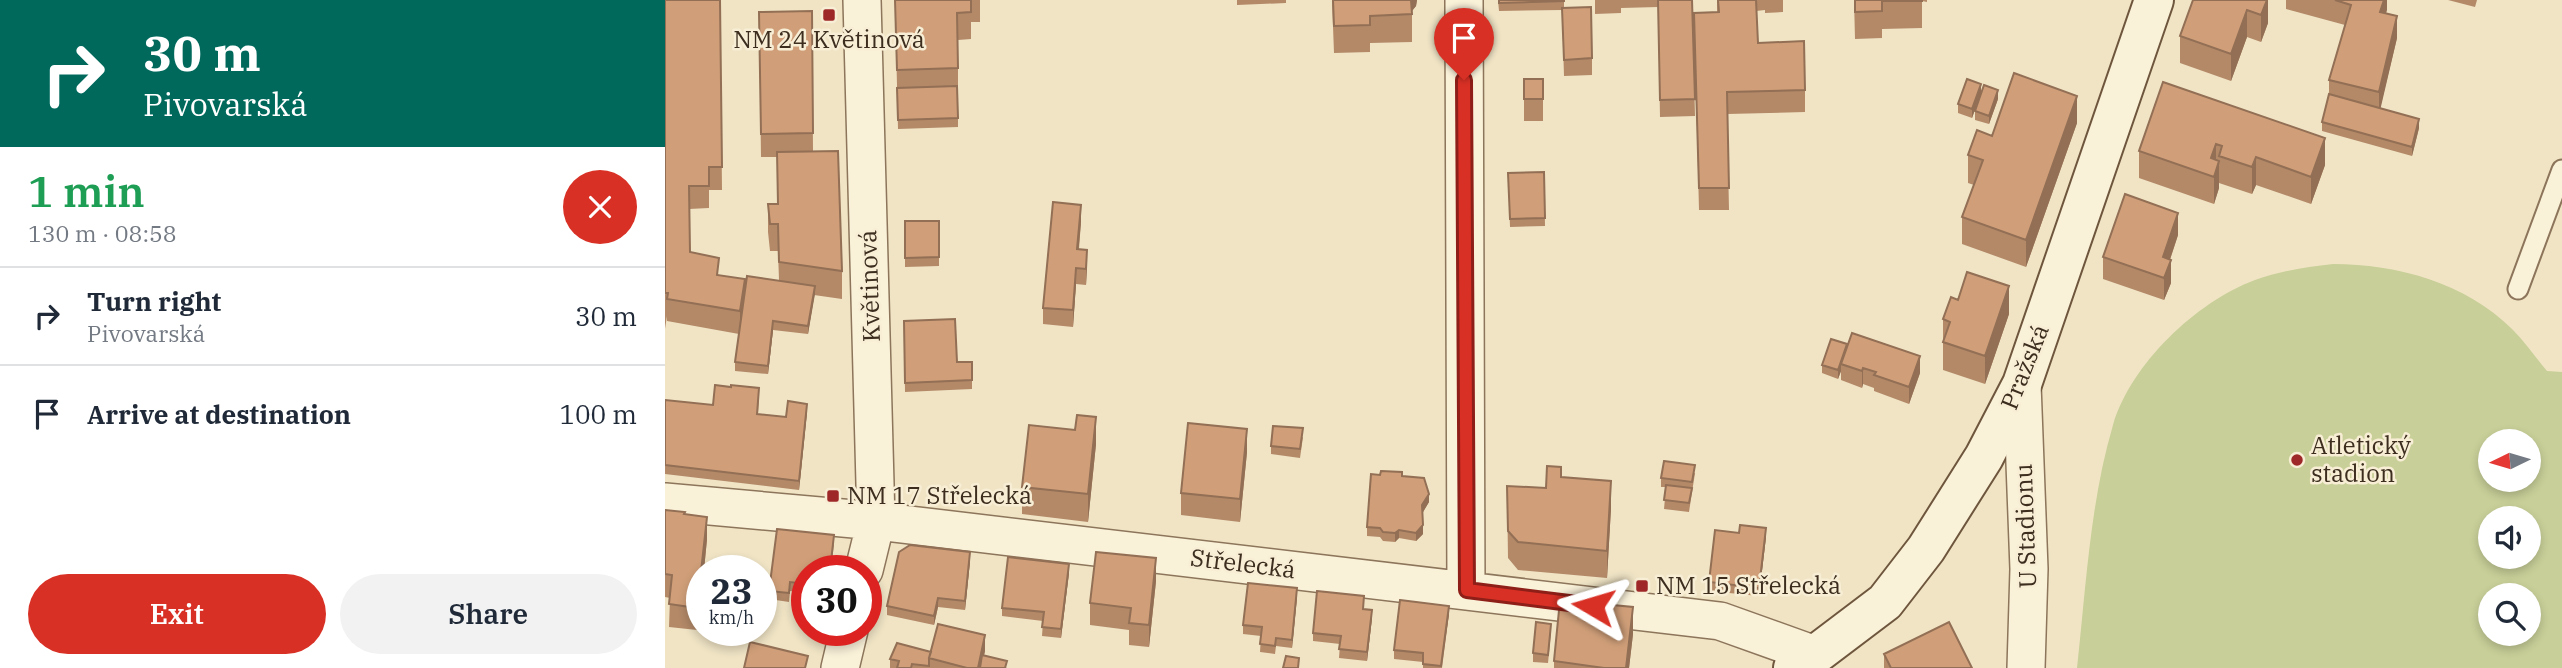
<!DOCTYPE html>
<meta charset="utf-8">
<style>
:root{--surface:#fff;--page:#f2f2f3;--text:#1f2937;--muted:#747a83;--line:#e0e1e3;--accent:#d93025}
body{margin:0;font-family:"IBM Plex Serif",serif;background:var(--page);color:var(--text);height:100vh;display:flex;flex-direction:column;font-size:26px;white-space:nowrap}
*{box-sizing:border-box;margin:0}
p{font-size:23px;color:var(--muted)}
.icon{flex:none;width:38px;height:38px;fill:none;stroke:currentColor;stroke-width:2;stroke-linecap:round;stroke-linejoin:round}
.map{position:relative;flex:1;overflow:hidden}
.drawer{display:flex;flex-direction:column;background:var(--surface);width:665px}
.drawer>*{flex:none}
.hud{background:#00695c;color:#fff;overflow:hidden}
.needle{width:46px;rotate:265deg}
.controls{position:absolute;left:1813px;top:429px;display:grid;gap:14px}
.controls a{display:grid;place-items:center;width:63px;height:63px;border-radius:50%;background:var(--surface);box-shadow:0 4px 10px #0003;font-size:35px}
.speed{position:absolute;left:21px;top:555px;display:flex;gap:14px;font-size:35px;font-weight:700;text-align:center}
.speed>*{display:grid;place-content:center;width:91px;height:91px;border-radius:50%;background:var(--surface);box-shadow:0 4px 10px #0003;line-height:1}
.speed small{font-size:18px;font-weight:400}
.speed .limit{border:10px solid #d22;background:#fff;color:#111}
.pin{position:absolute;display:grid;place-items:center;width:60px;height:60px;color:#fff;margin:-72px -30px;border-radius:50% 50% 50% 0;rotate:-45deg;box-shadow:0 0 7px #0007}
.pin .icon{rotate:45deg}
.me{position:absolute;width:77px;margin:-38px;rotate:277deg;stroke-linejoin:round;filter:drop-shadow(0 0 5px #0008)}
.turn{display:flex;align-items:center;gap:24px;height:147px;padding:0 28px;font-size:32px}
.turn .icon{width:91px;height:91px;stroke-width:2.5}
.turn b{display:block;font-size:49px;line-height:60px}
.round{display:grid;place-items:center;flex:none;width:74px;height:74px;border-radius:37px;background:var(--page)}
.overview{display:flex;align-items:center;justify-content:space-between;height:119px;padding:0 28px}
h1{font-size:42px;font-weight:600;line-height:52px;color:#1e9e55}
.button{display:flex;gap:14px;margin-top:auto;padding:14px 28px}
.button a{flex:1;height:80px;border-radius:42px;background:var(--accent);color:#fff;font-size:28px;font-weight:600;line-height:80px;text-align:center}
.button a+a{background:var(--page);color:var(--text)}
ul{padding:0;list-style:none}
li{display:flex;align-items:center;gap:21px;height:98px;padding:0 28px;border-top:2px solid var(--line)}
li div{flex:1}
li b{display:block;font-size:26px}
li em{font-style:normal}
main{display:flex;flex:1;min-height:0}
.map>svg:first-child{display:block}
</style>
<main>
<section class="drawer">
<div class="hud">
<div class="turn"><svg class="icon" aria-label="right" viewBox="0 0 24 24"><path d="M7 20v-9h11M14 6l5 5-5 5"/></svg><div><b>30 m</b>Pivovarská</div></div>
</div>
<div class="overview"><div><h1>1 min</h1><p>130 m · 08:58</p></div><a class="round" style="background:#d93025;color:#fff"><svg class="icon" aria-label="close" viewBox="0 0 24 24"><path d="M6 6l12 12M18 6L6 18"/></svg></a></div>
<ul>
<li><svg class="icon" aria-label="right" viewBox="0 0 24 24"><path d="M7 20v-9h11M14 6l5 5-5 5"/></svg><div><b>Turn right</b><p>Pivovarská</p></div><em>30 m</em></li>
<li><svg class="icon" aria-label="arrive" viewBox="0 0 24 24"><path d="M6 21V4h12l-3 4 3 4H6"/></svg><div><b>Arrive at destination</b></div><em>100 m</em></li>
</ul>
<div class="button"><a>Exit</a><a>Share</a></div>
</section>
<div class="map">
<svg width="1897" height="668" viewBox="0 0 1897 668">
<rect width="100%" height="100%" fill="#f0e4c5"/>
<path fill="#c8cf98" fill-rule="evenodd" d="M1668 264C1732 264 1801 283 1847 329 1860 342 1870 357 1882 371L1897 372V668H1412C1421 587 1425 503 1448 425 1466 364 1531 302 1590 280 1615 271 1641 267 1668 264ZM1825 441H1864V480H1825ZM1825 518H1864V556H1825ZM1825 595H1864V634H1825Z"/>
<g fill="none" stroke-linecap="round" stroke-linejoin="round">
<defs>
<path id="service" d="M1853 289 1897 170"/>
<path id="minor" d="M197 0 211 521 199 570
M799 0 801 590
M1357 384 1364 569 1361 668
M0 502 211 521 1055 621 1150 655
M175 668 184 630"/>
<path id="secondary" d="M1128 668 1150 655 1220 602 1261 549 1319 457 1357 384 1489 0"/>
</defs>
<use href="#service" stroke="#8c755a" stroke-width="23"/>
<use href="#minor" stroke="#8c755a" stroke-width="40"/>
<use href="#secondary" stroke="#6e563d" stroke-width="42"/>
<use href="#service" stroke="#faf1d9" stroke-width="19"/>
<use href="#minor" stroke="#faf1d9" stroke-width="37"/>
<use href="#secondary" stroke="#faf1d9" stroke-width="38"/>
</g>
<path fill="#b38968" d="M0 0H55L57 190H44V208L24 209 25 252 54 275 80 293 114 280 113 251H105L103 232V204H112V157H96L94 12 147 11 148 152 177 271V299L149 295 143 334 108 330 103 374 70 371V362L74 334 2 321V316L0 329Z
M230 0H315V22H306V39L293 40V127L233 129Z
M572 0H621V3L572 5Z
M667 0H752L751 6 747 11V42L705 43V52L669 53Z
M833 0H899V8L927 58V75L899 76 897 10 834 11Z
M930 0H1027L1030 116 995 117 993 3V7L956 8V13L930 14Z
M1052 0H1118V12L1100 13V10L1091 11 1093 43 1140 90V112L1062 114 1064 210H1034L1029 13 1052 12Z
M1189 0H1262V2L1257 1V28L1217 29V38L1190 39Z
M1603 0V23L1596 42 1582 37 1566 81 1515 63V36Z
M1621 0H1722L1721 13 1732 38 1715 108 1754 128 1747 156 1657 131V122L1664 94V80L1680 25 1621 9Z
M1783 0H1812L1810 7Z
M859 79H878V121H859Z
M1498 82 1660 165 1646 204 1591 185 1587 194 1554 183V172V188L1549 204 1474 178V151Z
M1316 93 1307 118 1293 113V104Z
M1333 99 1324 124 1310 120V111Z
M1412 123 1361 267 1297 244V217L1309 185 1303 183V155L1327 136Z
M879 172 880 226 845 227 843 173Z
M240 221H274V266L240 267Z
M416 222 414 249 422 267 421 285 411 284 408 327 378 324V308Z
M1513 235 1505 260 1506 283 1499 300 1438 279V257Z
M1344 314 1320 384 1278 370V319Z
M239 321 292 362H307V389L240 392Z
M1166 339 1255 373 1244 404 1209 391V388L1198 384 1197 388 1176 380V371L1173 379 1157 373V365Z
M94 397 93 414 121 417 142 412 134 490 0 474V400L48 405Z
M638 437 635 458 606 454V446Z
M431 444 423 522 357 514V487Z
M582 452 575 522 516 515V493Z
M1030 473 1024 512 999 509 1001 487H996V478Z
M737 476 764 502 757 513 758 534 751 541 734 538 730 542 718 541 715 537 702 536V527Z
M842 486 881 488 946 508 942 578 853 570 843 558Z
M0 510 20 514 42 539 39 570H37L32 630 4 627 5 598 0 597Z
M1101 537 1094 596 1044 591V582Z
M169 544 166 570H142V593L125 591 124 602 104 599V591Z
M305 561 300 610 273 607 269 625 222 615V606Z
M404 573 396 638 377 636 378 621 337 616V608Z
M491 581 484 647 464 645V630L425 625V603Z
M632 597 627 648 611 646 610 654 595 652 596 636 578 634V625Z
M699 604V609L707 618 702 661 674 658 675 644 648 641V633Z
M784 614 777 668H758V662L729 659V650Z
M886 632 883 663 868 662V653Z
M968 634 964 668H889V661Z
M320 651 319 655 342 668H225V659L266 652Z
M1219 654 1307 668H1219Z"/>
<path fill="#926f55" d="M746 0H752L751 6 746 12Z
M1602 0H1603V23L1596 42V15Z
M1719 0H1722V10L1715 34V12Z
M1582 10V37L1566 81V54Z
M1732 16V38L1714 115V92Z
M1316 84V93L1307 118V109Z
M1333 90V99L1324 124V116Z
M1412 96V123L1361 267V240Z
M1754 119V128L1747 156V147Z
M1660 138V165L1646 204V177Z
M1551 144V170L1554 161V188L1549 204V177L1546 158Z
M1591 157V185L1587 194V167Z
M416 205V222L412 266V249Z
M1513 213V235L1498 280V257Z
M422 250V267L421 285V269Z
M1506 260V283L1499 300V278Z
M411 268V284L408 327V310Z
M80 279V302L75 334V311Z
M150 286V294L143 334V326Z
M1344 286V314L1320 384V356Z
M108 321V330L103 374V366Z
M1182 344 1176 364V371L1173 379V370Z
M1255 356V373L1244 404V387Z
M1198 368V384L1197 388V371Z
M142 404V412L134 490V481Z
M431 417V444L423 522V494Z
M582 429V452L575 522V499Z
M946 481V508L942 578V551Z
M764 494V502L757 514V505Z
M42 517V539L39 570H37V590L32 630V608Z
M758 525V534L751 541V533Z
M1101 528V537L1094 596V588Z
M734 530V538L730 542V533Z
M305 552V561L300 610V601Z
M491 558V581L484 647V625Z
M404 564V573L396 638V629Z
M632 588V597L627 648V640Z
M273 598V607L269 625V616Z
M784 606V614L776 668V666Z
M968 607V634L964 668H961Z
M707 610V618L702 661V652Z
M320 635V651L316 668H313Z"/>
<path fill="#d09f79" stroke="#926f55" stroke-width="2" d="M0 0H55L57 167H44V186H24L25 252 54 258 52 275 80 279 75 311 2 299 3 293H0Z
M230 0H306V12L292 13 293 68 232 70Z
M668 0H746L747 14 705 16V25L669 26Z
M834 0H899V1L834 3Z
M993 0H1027L1030 99 995 100Z
M1053 0H1091L1093 43 1139 41 1140 90 1062 92 1064 188H1034L1029 13 1054 12Z
M1190 0H1257V1H1217V11L1190 12Z
M1528 0H1602L1596 15 1582 10 1566 54 1515 36Z
M1670 0H1719L1715 12 1732 16 1714 92 1664 80 1686 5Z
M926 7 927 58 899 60 897 8Z
M147 11 148 133 96 134 94 12Z
M1349 73 1412 96 1361 240 1297 217 1318 160 1303 155 1312 130 1327 136Z
M859 79H878V99H859Z
M1302 79 1316 84 1307 109 1293 104Z
M1498 82 1660 138 1646 177 1591 157 1587 167 1554 156 1557 146 1551 144 1546 158 1554 161 1549 177 1474 151Z
M1319 85 1333 90 1324 116 1310 111Z
M292 86 293 118 233 120 232 88Z
M1664 94 1754 119 1747 147 1657 122Z
M173 151 177 271 114 262 113 224H105L103 204H113L112 152Z
M879 172 880 218 845 219 843 173Z
M1460 194 1513 213 1498 257 1506 260 1499 278 1438 257Z
M388 202 416 205 412 249 422 250 421 269 411 268 408 310 378 308Z
M240 221H274V257L240 258Z
M1302 272 1344 286 1320 356 1278 342 1285 322 1278 319 1286 297 1293 300Z
M82 276 150 286 143 326 108 321 103 366 70 362Z
M290 319 292 362H307V380L240 383 239 321Z
M1187 333 1255 356 1244 387 1209 375 1211 372 1198 368 1197 371 1176 364Z
M1166 339 1182 344 1173 370 1157 365Z
M50 385 66 387V385L94 388 92 414 121 417 123 401 142 404 134 481 0 465V400L48 405Z
M412 415 431 417 423 494 357 487 364 425 410 430Z
M523 423 582 429 575 499 516 493Z
M608 426 638 428 635 449 606 446Z
M999 461 1030 465 1027 482 996 478Z
M882 466 896 467V477L946 481 942 551 853 542 843 531 842 486 881 488Z
M716 471 737 472V476L759 478 764 494 757 505 758 525 751 533 734 530 730 533 718 532 715 528 702 527 706 474 715 475Z
M1001 485 1027 488 1024 503 999 500Z
M0 510 20 512 19 514 42 517 32 608 4 604 7 575 0 574Z
M1075 525 1101 528 1094 588 1044 582 1050 530 1074 533Z
M112 529 169 535 165 570H142V584L125 582 124 593 104 591Z
M245 545 305 552 300 601 273 598 269 616 222 606 234 552Z
M431 552 491 558 484 625 464 623 466 608 425 603Z
M343 557 404 564 396 629 377 627 379 612 337 608Z
M583 583 632 588 627 640 611 638 610 646 595 644 597 627 578 625Z
M652 591 699 596 698 609 707 610 702 652 674 649 676 636 648 633Z
M735 600 784 606 776 666 758 664V653L729 650Z
M895 600 968 607 961 668H939L889 661Z
M871 622 886 624 883 655 868 653Z
M1284 622 1307 668H1226L1219 654Z
M273 624 320 635 313 668H302L264 658Z
M85 642 143 656 140 668H79Z
M232 643 266 652 264 658V666L247 664 246 668H232L234 661 225 659Z
M317 655 342 661 340 668H315Z
M621 656 634 658 633 668H618Z"/>
<g fill="none" stroke-linecap="round" stroke-linejoin="round">
<defs>
<path id="route" d="M799 80 802 590 928 606"/>
</defs>
<use href="#route" stroke="#8d1f18" stroke-width="18"/>
<use href="#route" stroke="#d93025" stroke-width="12"/>
</g>
<g fill="#9e2827" stroke="#f7eed5" stroke-width="2.5">
<rect x="157" y="8" width="14" height="14" rx="3.5"/>
<circle cx="1632" cy="460" r="7"/>
<rect x="161" y="489" width="14" height="14" rx="3.5"/>
<rect x="970" y="579" width="14" height="14" rx="3.5"/>
</g>
<g text-anchor="middle" stroke-width="5" stroke-linejoin="round" paint-order="stroke">
<g font-size="24" fill="#3c2d1e" stroke="#f7eed5" text-anchor="start">
<text x="164" y="48" text-anchor="middle">NM 24 Květinová</text>
<text x="1646" y="454">Atletický<tspan x="1646" dy="28">stadion</tspan></text>
<text x="182" y="504">NM 17 Střelecká</text>
<text x="991" y="594">NM 15 Střelecká</text>
</g>
<g font-size="24" fill="#3c2d1e" stroke="#f7eed5">
<text transform="translate(205 286) rotate(-92)" y="8">Květinová</text>
<text transform="translate(1360 367) rotate(-68)" y="8">Pražská</text>
<text transform="translate(1361 526) rotate(-92)" y="8">U Stadionu</text>
<text transform="translate(578 564) rotate(7)" y="8">Střelecká</text>
</g>
</g>
</svg>
<div class="controls">
<a><svg class="needle" viewBox="-14 -14 28 28"><path d="M0-13l5 13h-10z" fill="#e53935"/><path d="M0 13l5-13h-10z" fill="#747a83"/></svg></a>
<a><svg class="icon" aria-label="sound" viewBox="0 0 24 24"><path d="M4 9h4l5-4v14l-5-4H4zM17 9q2 3 0 6"/></svg></a>
<a><svg class="icon" aria-label="search" viewBox="0 0 24 24"><circle cx="10" cy="10" r="6"/><path d="M15 15l6 6"/></svg></a>
</div>
<div class="speed"><div>23<small>km/h</small></div><div class="limit">30</div></div>
<div class="pin" style="left:799px;top:80px;background:#d93025"><svg class="icon" aria-label="arrive" viewBox="0 0 24 24"><path d="M6 21V4h12l-3 4 3 4H6"/></svg></div>
<svg class="me" style="left:928px;top:606px" viewBox="-20 -20 40 40"><path d="M0-17L14 15 0 8-14 15z" fill="#d93025" stroke="#fff" stroke-width="4"/></svg>
</div>
</main>
